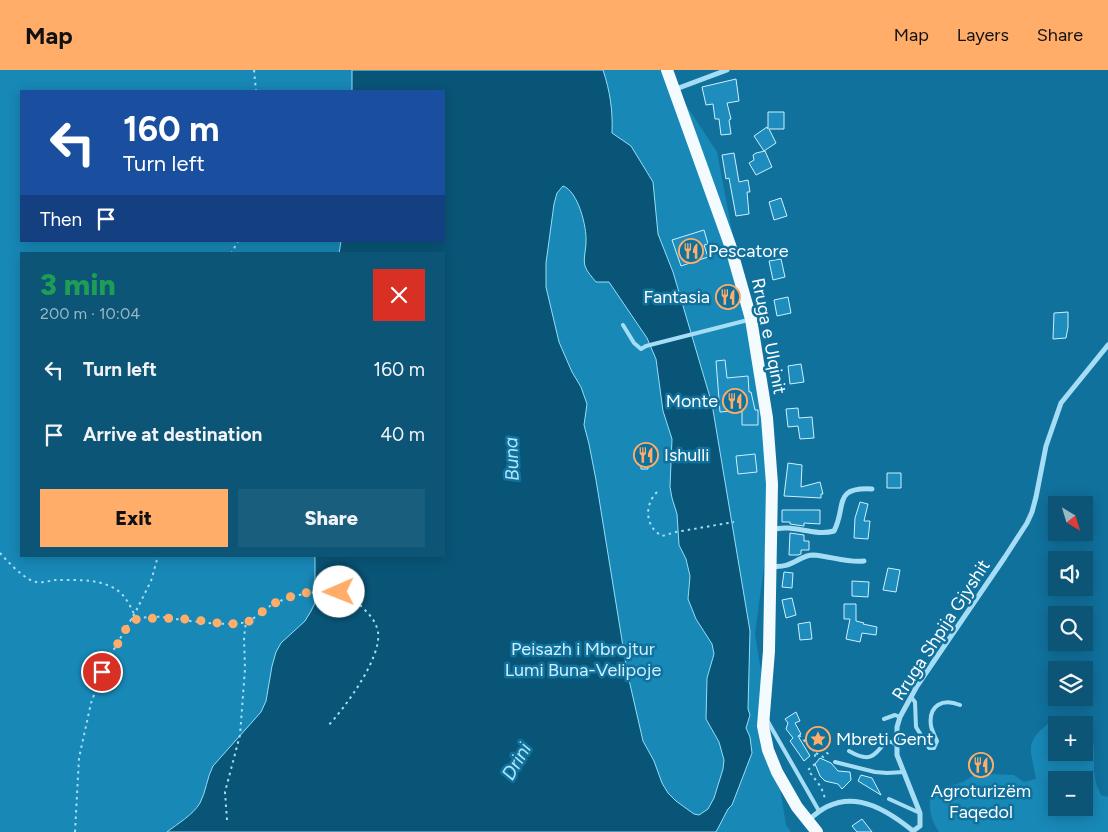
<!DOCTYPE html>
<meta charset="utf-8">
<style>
:root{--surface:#0c5576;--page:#1a5e7e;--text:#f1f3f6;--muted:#9ab7c5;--accent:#ffad69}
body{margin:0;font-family:Figtree,sans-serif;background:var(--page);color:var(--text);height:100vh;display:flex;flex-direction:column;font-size:19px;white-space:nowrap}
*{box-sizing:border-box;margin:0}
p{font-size:16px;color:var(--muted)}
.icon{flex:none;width:28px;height:28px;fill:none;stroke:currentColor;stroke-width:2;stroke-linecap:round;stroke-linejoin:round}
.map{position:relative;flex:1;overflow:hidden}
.panel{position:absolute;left:20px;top:182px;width:425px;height:305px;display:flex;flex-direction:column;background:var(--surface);border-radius:0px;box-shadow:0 2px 12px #0003}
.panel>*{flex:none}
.banner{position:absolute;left:20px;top:20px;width:425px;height:152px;border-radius:0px;box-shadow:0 2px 12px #0003;background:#1a4fa0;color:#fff;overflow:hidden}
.needle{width:32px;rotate:142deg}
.fabs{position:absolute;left:1048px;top:426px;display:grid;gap:10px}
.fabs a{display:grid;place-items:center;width:45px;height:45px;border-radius:0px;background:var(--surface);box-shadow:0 2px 12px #0003;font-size:25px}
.pin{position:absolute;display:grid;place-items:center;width:42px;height:42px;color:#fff;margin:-21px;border:2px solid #fff;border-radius:50%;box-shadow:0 1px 5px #0007}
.me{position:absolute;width:55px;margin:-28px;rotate:269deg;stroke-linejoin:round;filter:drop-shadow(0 0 4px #0008)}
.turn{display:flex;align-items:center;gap:18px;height:105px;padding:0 20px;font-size:22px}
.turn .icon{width:65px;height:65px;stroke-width:2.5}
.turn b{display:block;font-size:35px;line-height:42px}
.then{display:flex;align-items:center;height:48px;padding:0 20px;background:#0003;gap:10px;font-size:19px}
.round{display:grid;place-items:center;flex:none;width:52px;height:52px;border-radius:0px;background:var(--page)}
.headline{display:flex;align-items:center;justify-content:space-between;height:85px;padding:0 20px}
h1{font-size:30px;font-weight:800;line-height:38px;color:#1e9e55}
.cta{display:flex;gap:10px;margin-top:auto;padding:10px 20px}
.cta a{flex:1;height:58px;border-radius:0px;background:var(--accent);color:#111;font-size:20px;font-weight:800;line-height:58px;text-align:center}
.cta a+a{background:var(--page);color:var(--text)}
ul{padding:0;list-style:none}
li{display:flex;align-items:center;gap:15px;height:65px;padding:0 20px}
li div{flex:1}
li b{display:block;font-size:19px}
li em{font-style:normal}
header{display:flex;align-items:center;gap:30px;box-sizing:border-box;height:70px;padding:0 25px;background:var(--accent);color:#111}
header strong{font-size:24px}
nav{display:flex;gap:28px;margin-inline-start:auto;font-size:18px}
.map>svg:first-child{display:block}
</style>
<header>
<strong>Map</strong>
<nav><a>Map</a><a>Layers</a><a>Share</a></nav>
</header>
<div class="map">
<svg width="1108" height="762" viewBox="0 0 1108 762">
<rect width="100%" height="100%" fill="#10719d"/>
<path fill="#1888b7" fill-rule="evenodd" d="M0 0H663L717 82 759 304 770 451 755 564 786 755 791 762H0ZM21 21H444V171H21ZM21 184H444V486H21Z
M1049 653 1056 655V682H1084V664L1087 665 1094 676V701L1096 713 1101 725 1108 727V762H939C931 750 929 741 930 727L940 719 963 712 974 705 988 704 1014 705 1024 712 1036 709C1032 681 1022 674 1049 653ZM1056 710H1084V738H1056Z"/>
<path fill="#095578" stroke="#96ddf8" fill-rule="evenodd" d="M352 0H603C610 21 613 41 612 63L631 76 653 112 658 164 673 202 712 334 750 561 748 639 750 645 746 658 750 667 752 683 732 735 728 739 716 762H167C177 754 193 745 200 733 206 722 207 707 213 696L261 642 266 631 272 596 276 582 281 573 305 551 311 541 315 533V486H444V184H339L341 171H444V21H352ZM563 116C578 121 587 157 586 172 586 180 583 188 585 196 587 202 592 207 596 212H609L647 268 656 289 663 341 672 369 670 417 672 428 677 444 679 475 686 489 690 506 688 529 696 549 712 574 714 584 707 608 706 649 719 672 724 690 723 699 714 728 708 739 699 745 694 744 676 731 668 723 662 713 654 691 643 671 627 601 596 410 589 374 584 355 587 334 581 317 572 302 559 272 546 217V193L554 134 557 123Z"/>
<path fill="#1e8cbc" stroke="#cdf0fe" d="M736 9 739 31 727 33 731 49 729 50 731 64 721 65 719 49H715L713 34 706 35 702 17Z
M768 42H784V59H769L776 73 764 81 754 66 767 57 768 59Z
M765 81 772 97 756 105 749 93 754 90 753 85 756 83Z
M734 83 739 112 748 110 750 122H747L749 144 736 146 729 108 726 109 722 85Z
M781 128 787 146 774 150 769 132Z
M704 160 708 174 704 175 708 187 681 196 672 170Z
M781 189 785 207 773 210 769 191Z
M732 218 736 234 723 237 720 220Z
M788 227 791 243 777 246 774 230Z
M1068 242V257L1066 268 1053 269 1054 243Z
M725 290 727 308 748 306 749 322H751L755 340H758V355H742V340L720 342 716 291Z
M801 294 804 312 790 314 788 296Z
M798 338 799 348 812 347 814 368 800 369 798 356 788 357 786 339Z
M640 378H647L648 399H641Z
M755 384 757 402 738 404 736 386Z
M788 393 802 395 801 417 820 412 823 424H821V428L784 426Z
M887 403H901V418H887Z
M860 432 868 434 864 451H870L868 469 854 468 855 448Z
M782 440H820V454L804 453V456L790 454V452H782Z
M790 463 804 465V471H809V480H801V484L798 485H789Z
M888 498 900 500 896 522 883 520Z
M784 502 793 503 792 518 782 517Z
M852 511 869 512 868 527 852 526Z
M792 528 796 545 786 548 782 530Z
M844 534H856V551L864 553 863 554 877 557 876 565 862 563 860 572 846 569 850 549H844Z
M810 552 812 569 800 570 798 554Z
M796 642 800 651 795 653 801 664 798 666 810 686 804 691 790 671 793 668 786 659 788 653 785 649Z
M820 688 831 693 838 701 850 702 851 710 842 719 838 714 825 711 820 706 815 694Z
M861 705 872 708 881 725 858 711Z
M862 749 872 762H857L852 756Z"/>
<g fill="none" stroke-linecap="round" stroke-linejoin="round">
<path stroke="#a5ddf5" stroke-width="2" stroke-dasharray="2.5 4" stroke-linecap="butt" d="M254 0 256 21
M231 184 238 171
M657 422C644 435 645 457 662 466L676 462 734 452
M0 483C7 491 26 511 36 512 42 513 49 511 55 510 77 510 105 508 122 524 127 530 131 537 134 544
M131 549C141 548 151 546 161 547 185 550 217 556 241 553 252 552 261 542 270 536 282 529 296 525 310 523 330 520 347 521 362 537 369 544 376 551 378 562 382 588 344 639 327 657
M799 665 816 683 815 686 819 689
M816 683 823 687 827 683 831 686
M815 694 808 700 821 717 826 731
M227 750 225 722 240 665 245 599 244 567 246 552
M75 762 79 688 91 633 106 593 136 541 151 511 158 486"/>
<path stroke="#a5ddf5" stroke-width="4" d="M623 255 634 273 641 279 646 276 748 250
M911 627 915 632 916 657 929 678H934L937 671C935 666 932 661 931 656 928 635 943 628 960 635
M884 649 895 645 900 647
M767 650 819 741
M849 681C868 692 874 688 885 672H892L897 675
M835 692 875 702 887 703 904 702
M889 729 920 743"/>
<path stroke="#a5ddf5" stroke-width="5" d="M676 19 727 0
M772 460C792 453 814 467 834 461 847 436 832 417 872 419
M771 496C793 499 799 485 813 485 830 486 847 493 864 491
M808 751C843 715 880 734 913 761L920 756V743L897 685V657L900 647 917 616 1005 487 1027 453 1032 442 1036 427 1046 376 1061 333 1108 275"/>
<path stroke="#f3fbff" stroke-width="12" d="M667 0 730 175 751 249 767 348 772 414 769 581 763 656 768 680 777 702 797 737 817 762"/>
</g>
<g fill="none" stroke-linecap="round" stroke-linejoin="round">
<path stroke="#ffad69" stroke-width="9" stroke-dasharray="0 16.2" d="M102 602 131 550C155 547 179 548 204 551 217 553 229 555 242 553 253 552 260 543 268 537 287 525 317 518 339 522"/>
</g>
<defs>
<symbol id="restaurant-ring" viewBox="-11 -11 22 22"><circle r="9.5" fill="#10719d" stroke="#ffad69" stroke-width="1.5"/><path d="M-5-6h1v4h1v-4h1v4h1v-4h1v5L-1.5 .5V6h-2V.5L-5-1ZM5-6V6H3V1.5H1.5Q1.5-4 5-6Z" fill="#ffad69"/></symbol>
<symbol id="sight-ring" viewBox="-11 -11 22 22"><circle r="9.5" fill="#10719d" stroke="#ffad69" stroke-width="1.5"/><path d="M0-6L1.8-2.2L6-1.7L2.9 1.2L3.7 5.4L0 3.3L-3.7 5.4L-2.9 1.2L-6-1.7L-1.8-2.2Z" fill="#ffad69"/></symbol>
</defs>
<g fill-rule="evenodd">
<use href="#restaurant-ring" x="677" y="167" width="28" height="28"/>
<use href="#restaurant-ring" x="714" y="213" width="28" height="28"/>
<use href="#restaurant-ring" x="721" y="317" width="28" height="28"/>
<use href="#restaurant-ring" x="632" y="371" width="28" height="28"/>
<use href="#sight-ring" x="804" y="655" width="28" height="28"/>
<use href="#restaurant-ring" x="967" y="681" width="28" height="28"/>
</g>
<g text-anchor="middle" stroke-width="5" stroke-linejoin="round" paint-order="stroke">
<g font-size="18" fill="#fff" stroke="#10719d" text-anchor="start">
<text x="708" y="187">Pescatore</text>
<text x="710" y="233" text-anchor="end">Fantasia</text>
<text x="718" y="337" text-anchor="end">Monte</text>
<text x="664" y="391">Ishulli</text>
<text x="836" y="675">Mbreti Gent</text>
<text x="981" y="727" text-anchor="middle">Agroturizëm<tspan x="981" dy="21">Faqedol</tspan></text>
</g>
<g font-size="18" fill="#fff" stroke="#10719d">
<text transform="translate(769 266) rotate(79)" y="6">Rruga e Ulqinit</text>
<text transform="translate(941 560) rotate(-57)" y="6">Rruga Shpija Gjyshit</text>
</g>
<g font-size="18" fill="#cdf0fe" stroke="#10719d">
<text x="583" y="585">Peisazh i Mbrojtur<tspan x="583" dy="21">Lumi Buna-Velipoje</tspan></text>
</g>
<g font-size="19" font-style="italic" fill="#b1e6fb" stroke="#10719d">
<text transform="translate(511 389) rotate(-92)" y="7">Buna</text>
<text transform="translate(516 691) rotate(-60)" y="7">Drini</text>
</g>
</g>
</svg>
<div class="fabs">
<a><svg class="needle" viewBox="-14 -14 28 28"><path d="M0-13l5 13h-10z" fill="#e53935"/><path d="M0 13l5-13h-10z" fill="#9ab7c5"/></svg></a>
<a><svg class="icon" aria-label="sound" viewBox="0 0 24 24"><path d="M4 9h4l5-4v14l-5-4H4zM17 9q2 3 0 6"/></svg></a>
<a><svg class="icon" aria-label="search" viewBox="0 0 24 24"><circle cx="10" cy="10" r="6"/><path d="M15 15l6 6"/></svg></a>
<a><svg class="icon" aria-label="layers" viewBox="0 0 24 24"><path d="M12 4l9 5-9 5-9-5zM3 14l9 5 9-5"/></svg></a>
<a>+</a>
<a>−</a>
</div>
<div class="pin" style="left:102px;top:602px;background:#d93025"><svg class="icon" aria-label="arrive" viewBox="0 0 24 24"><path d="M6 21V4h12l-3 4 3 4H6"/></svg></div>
<svg class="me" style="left:339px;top:522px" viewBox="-20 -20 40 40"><circle r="19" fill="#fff"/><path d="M0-13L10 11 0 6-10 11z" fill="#ffad69"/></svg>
<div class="banner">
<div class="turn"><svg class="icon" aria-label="left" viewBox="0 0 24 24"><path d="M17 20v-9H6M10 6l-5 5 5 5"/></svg><div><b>160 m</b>Turn left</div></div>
<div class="then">Then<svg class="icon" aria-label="arrive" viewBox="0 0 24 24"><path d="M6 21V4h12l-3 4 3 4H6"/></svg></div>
</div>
<section class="panel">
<div class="headline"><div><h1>3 min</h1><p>200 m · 10:04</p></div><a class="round" style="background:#d93025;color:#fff"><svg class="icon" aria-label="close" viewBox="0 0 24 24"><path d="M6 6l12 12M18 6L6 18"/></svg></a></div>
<ul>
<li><svg class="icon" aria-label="left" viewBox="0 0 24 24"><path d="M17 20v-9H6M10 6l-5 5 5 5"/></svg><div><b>Turn left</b></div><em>160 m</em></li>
<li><svg class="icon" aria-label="arrive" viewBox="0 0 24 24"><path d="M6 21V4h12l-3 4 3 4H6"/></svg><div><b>Arrive at destination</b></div><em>40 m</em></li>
</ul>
<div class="cta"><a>Exit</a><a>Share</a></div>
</section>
</div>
